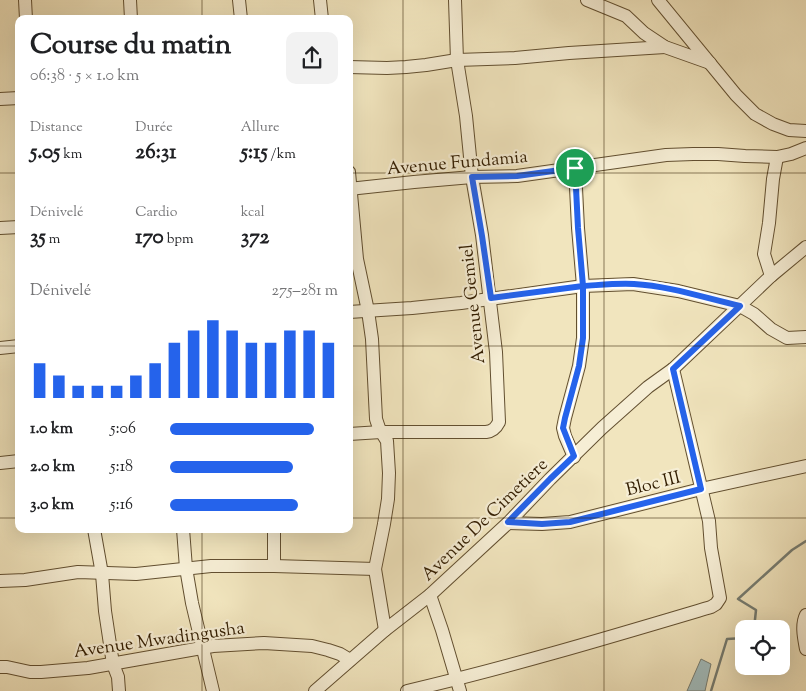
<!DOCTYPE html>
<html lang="fr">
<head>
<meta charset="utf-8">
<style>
  body { margin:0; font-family:"Sorts Mill Goudy",serif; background:#f2f2f2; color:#202124; height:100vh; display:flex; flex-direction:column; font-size:19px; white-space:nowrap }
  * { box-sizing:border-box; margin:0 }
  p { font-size:16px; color:#757577 }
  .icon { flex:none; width:28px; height:28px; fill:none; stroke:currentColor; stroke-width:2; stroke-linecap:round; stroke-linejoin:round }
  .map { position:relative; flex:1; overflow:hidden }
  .panel { position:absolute; left:15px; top:15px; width:338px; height:518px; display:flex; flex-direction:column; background:#fff; border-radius:10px; box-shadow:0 5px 20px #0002 }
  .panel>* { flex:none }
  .buttons { position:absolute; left:735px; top:620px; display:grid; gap:10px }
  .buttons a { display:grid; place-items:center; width:55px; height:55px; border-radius:10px; background:#fff; box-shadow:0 5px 20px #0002; font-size:25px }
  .pin { position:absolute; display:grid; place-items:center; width:42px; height:42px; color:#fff; margin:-21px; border:2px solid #fff; border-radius:50%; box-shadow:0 1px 5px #0007 }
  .round { display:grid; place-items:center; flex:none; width:52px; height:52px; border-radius:10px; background:#f2f2f2 }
  .summary { display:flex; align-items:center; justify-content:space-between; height:85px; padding:0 15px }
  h1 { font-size:28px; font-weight:700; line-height:38px }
  .stats { display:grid; grid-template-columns:repeat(3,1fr); gap:8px; height:85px; padding:5px 15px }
  .stats div { display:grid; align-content:center }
  .stats b { font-size:21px; font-weight:700 }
  .stats small { font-size:14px; font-weight:400 }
  .stats p { font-size:14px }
  .chart { height:140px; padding:10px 15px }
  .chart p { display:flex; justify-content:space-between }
  .chart svg { width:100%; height:90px; margin-top:5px; stroke:#2563eb; stroke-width:6 }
  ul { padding:0 15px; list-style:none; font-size:16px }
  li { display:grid; grid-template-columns:80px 60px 1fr; align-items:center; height:38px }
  li i { height:12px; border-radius:6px; background:#2563eb }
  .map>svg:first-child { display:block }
  .water { fill:#a1bcbd; stroke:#757c72 }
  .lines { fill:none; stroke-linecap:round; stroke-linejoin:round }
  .stream { stroke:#757c72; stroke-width:2.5 }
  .minor-casing { stroke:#624f30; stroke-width:14 }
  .minor { stroke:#f6eed5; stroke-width:12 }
  .route-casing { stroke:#fff; stroke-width:10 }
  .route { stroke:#2563eb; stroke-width:6 }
  .grid { fill:none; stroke:#321d01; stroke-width:1; stroke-opacity:0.55 }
  .labels { text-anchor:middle; stroke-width:4.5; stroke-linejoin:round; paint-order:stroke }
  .street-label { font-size:18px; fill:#321d01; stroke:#f6eed5 }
</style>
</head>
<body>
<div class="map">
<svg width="806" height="691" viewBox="0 0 806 691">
  <rect width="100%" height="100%" fill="#f1e5be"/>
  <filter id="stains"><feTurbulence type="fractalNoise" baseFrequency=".004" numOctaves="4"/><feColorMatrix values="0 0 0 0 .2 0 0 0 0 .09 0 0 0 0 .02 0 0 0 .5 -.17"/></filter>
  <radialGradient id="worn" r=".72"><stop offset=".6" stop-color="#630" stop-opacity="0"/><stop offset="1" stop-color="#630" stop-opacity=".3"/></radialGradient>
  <polygon class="water" points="701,659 711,664 705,691 687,691"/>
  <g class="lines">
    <g class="stream">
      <polyline points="754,629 756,610 738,599 792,550 806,541"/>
      <polyline points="711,691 727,639 744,638"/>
    </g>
    <defs>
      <g id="minor">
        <polyline points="25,0 26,19"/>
        <polyline points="130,0 131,19"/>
        <polyline points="239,0 241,19"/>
        <polyline points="320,0 322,19"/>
        <polyline points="587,0 626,16 644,33 665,47 710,63"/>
        <polyline points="658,0 736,95 755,114 773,124 789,130 806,131"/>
        <polyline points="349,67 387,68 406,67 426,65 457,60 515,58 569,53 665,47"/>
        <polyline points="0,99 19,98"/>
        <polyline points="349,172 357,259 368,311 372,339 376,419 379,428 387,441 389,473 388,499 384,524 375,569 385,630"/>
        <polyline points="349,189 414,182 472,177 517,176 666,155 693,154 718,154 745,156 777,157 791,154 806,148"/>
        <polyline points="0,228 19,227"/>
        <polyline points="771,276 764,254 769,223 773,179 777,157"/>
        <polyline points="349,312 412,308 461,303 583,286 633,284 678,291 740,306 754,314 771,329 787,338 806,337"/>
        <polyline points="0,348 19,346"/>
        <path d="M349,434L381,432H486C493,431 496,428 499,422L496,352L482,235L472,177L466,116L457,60L455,0"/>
        <polyline points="574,457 565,436 563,428 565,418 579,366 583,338 583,286 578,228 575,168"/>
        <polyline points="0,463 19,461"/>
        <polyline points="508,523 542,524 570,522 701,489 806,466"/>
        <polyline points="94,529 102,574 105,611 113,664 118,677 119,691"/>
        <polyline points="183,529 186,568 192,603 213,691"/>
        <polyline points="274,529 274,566"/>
        <polyline points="0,581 25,580 78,572 136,574 211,566 274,566 375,569"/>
        <polyline points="430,595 442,630 460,691"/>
        <path d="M806,615C801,625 804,638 806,649"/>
        <polyline points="0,667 7,667 30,672 41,672 88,668 213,646 264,643 312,646 328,650 340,654 350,660"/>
        <polyline points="315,691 385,630 430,595 508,523 550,479 602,428 648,387 673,369 771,276 806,247"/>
        <path d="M407,691C510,667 610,637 711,607L716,604L720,598L711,548L709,521L673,369"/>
      </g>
    </defs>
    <use href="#minor" class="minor-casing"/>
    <use href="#minor" class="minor"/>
  </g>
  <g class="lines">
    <defs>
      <path id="route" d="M575,168L517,176L472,177L482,236L491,298L583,286V338L579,366L565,418L563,428L574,456L550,479L508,522L542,524L570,522L701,489L673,369L740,306C705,298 669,286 634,284C617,283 600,285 583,286L578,228L575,168"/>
    </defs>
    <use href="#route" class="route-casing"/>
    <use href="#route" class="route"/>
  </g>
  <path class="grid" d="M202,0V19M403,0V691M604,0V691M0,173H19M349,173H806M0,346H19M349,346H806M0,518H19M349,518H806M202,529V691"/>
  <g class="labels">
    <g class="street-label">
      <text transform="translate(457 162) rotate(-5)" y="6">Avenue Fundamia</text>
      <text transform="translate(472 304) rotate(-96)" y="6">Avenue Gemiel</text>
      <text transform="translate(653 483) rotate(-14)" y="6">Bloc III</text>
      <text transform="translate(484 519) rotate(-44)" y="6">Avenue De Cimetiere</text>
      <text transform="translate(159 639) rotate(-8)" y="6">Avenue Mwadingusha</text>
    </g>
  </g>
  <rect width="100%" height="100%" filter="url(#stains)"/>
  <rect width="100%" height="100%" fill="url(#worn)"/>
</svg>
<div class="buttons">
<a><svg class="icon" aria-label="locate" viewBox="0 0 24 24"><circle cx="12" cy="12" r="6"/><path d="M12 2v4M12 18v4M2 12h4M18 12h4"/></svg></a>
</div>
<div class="pin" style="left:575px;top:168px;background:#1e9e55"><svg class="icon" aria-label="arrive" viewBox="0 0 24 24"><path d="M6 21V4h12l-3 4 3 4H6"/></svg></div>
<section class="panel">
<div class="summary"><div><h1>Course du matin</h1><p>06:38 · 5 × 1.0 km</p></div><a class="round"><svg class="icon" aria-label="share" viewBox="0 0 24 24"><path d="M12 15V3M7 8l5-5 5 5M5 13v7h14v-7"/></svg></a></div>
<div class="stats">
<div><p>Distance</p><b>5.05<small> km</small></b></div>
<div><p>Durée</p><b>26:31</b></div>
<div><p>Allure</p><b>5:15<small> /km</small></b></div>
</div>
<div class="stats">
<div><p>Dénivelé</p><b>35<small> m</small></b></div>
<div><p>Cardio</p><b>170<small> bpm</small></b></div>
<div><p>kcal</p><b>372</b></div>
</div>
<div class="chart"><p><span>Dénivelé</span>275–281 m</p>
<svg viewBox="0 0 160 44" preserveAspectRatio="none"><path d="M5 44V27M15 44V33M25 44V38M35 44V38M45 44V38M55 44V33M65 44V27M75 44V17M85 44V11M95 44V6M105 44V11M115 44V17M125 44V17M135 44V11M145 44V11M155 44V17"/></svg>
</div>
<ul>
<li><b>1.0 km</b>5:06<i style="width:86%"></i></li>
<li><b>2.0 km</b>5:18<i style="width:73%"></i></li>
<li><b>3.0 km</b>5:16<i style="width:76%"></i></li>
</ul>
</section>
</div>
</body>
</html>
